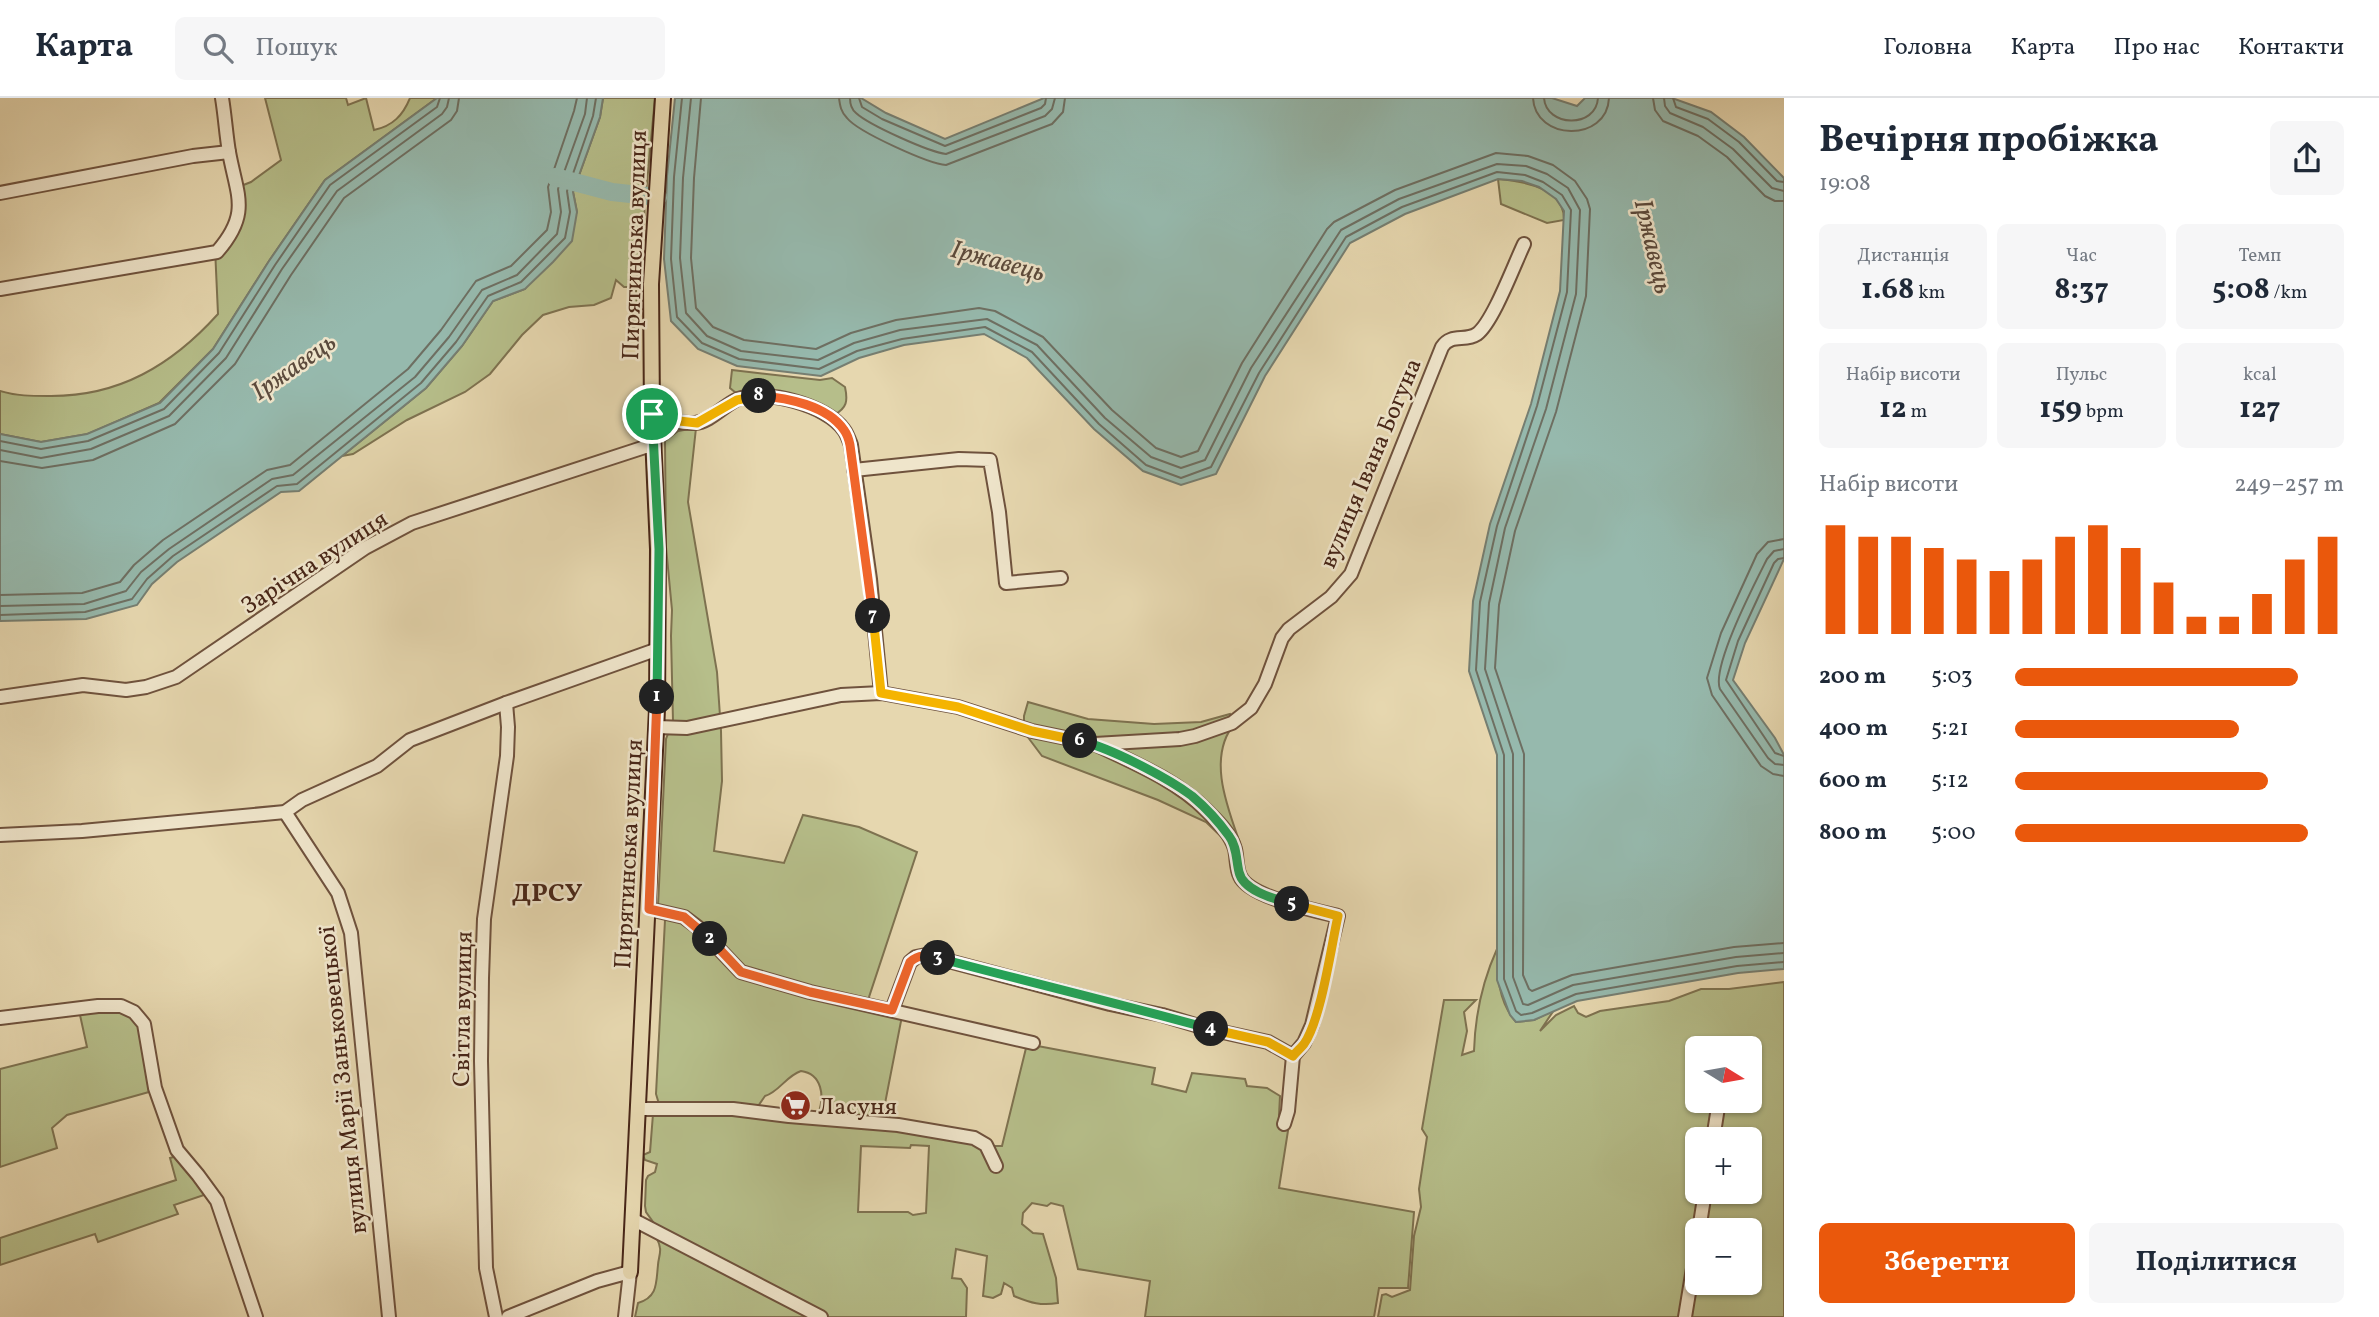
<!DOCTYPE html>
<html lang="uk">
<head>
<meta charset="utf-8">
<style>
  body { margin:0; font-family:Vollkorn,serif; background:#f6f6f7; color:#1f2937; height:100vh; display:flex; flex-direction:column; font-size:26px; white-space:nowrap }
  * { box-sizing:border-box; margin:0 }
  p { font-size:23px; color:#747a83 }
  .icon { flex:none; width:38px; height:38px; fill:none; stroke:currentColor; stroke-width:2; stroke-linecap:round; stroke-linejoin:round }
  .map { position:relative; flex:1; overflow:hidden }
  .details { display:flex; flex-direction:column; background:#fff; width:595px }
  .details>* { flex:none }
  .needle { width:46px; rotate:101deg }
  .fabs { position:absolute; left:1685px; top:938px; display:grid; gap:14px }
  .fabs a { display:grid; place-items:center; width:77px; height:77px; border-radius:10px; background:#fff; box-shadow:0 2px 5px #0004; font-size:35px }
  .pin { position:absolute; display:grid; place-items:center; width:60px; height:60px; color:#fff; margin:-30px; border:4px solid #fff; border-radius:50%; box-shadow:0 2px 7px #0007 }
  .km { position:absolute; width:35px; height:35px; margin:-18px; border-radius:50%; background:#222; color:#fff; font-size:19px; line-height:35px; text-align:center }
  .round { display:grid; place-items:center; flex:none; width:74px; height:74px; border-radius:10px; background:#f6f6f7 }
  .overview { display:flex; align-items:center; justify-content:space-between; height:119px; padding:0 35px }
  h1 { font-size:38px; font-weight:700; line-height:52px }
  .figures { display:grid; grid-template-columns:repeat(3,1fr); gap:10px; height:119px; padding:7px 35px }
  .figures div { display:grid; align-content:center; border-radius:10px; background:#f6f6f7; text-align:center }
  .figures b { font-size:30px; font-weight:700 }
  .figures small { font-size:19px; font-weight:400 }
  .figures p { font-size:19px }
  .chart { height:196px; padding:14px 35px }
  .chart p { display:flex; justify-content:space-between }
  .chart svg { width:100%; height:126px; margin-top:7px; stroke:#ea580c; stroke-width:6 }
  .action { display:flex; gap:14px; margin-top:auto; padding:14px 35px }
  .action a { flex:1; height:80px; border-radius:10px; background:#ea580c; color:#fff; font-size:28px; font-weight:700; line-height:80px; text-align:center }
  .action a+a { background:#f6f6f7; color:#1f2937 }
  ul { padding:0 35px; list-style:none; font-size:23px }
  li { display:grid; grid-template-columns:112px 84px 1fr; align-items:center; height:52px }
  li i { height:18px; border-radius:9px; background:#ea580c }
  header { display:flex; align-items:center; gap:42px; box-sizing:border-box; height:98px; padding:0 35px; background:#fff; border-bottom:2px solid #e0e1e3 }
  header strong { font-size:33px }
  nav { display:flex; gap:38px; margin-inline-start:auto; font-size:24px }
  .search { width:490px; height:63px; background:#f6f6f7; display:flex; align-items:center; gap:18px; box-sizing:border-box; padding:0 24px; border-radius:10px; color:#747a83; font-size:26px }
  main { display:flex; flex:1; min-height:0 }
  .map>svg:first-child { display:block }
  .green { fill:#b6be8a; stroke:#7e7250; stroke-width:2; fill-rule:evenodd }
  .water { fill:#96b9ad; stroke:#767e71; stroke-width:2 }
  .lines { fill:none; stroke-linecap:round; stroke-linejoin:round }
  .shore { stroke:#6e6f62; stroke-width:2 }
  .river { stroke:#96b9ad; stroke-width:18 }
  .minor-casing { stroke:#6f523d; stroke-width:16 }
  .major-casing { stroke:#472517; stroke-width:18 }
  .minor { stroke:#efe5cb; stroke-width:12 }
  .major { stroke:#e6d7af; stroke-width:14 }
  .split-1-casing { stroke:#fff; stroke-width:14 }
  .split-2-casing { stroke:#fff; stroke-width:14 }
  .split-3-casing { stroke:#fff; stroke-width:14 }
  .split-4-casing { stroke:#fff; stroke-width:14 }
  .split-5-casing { stroke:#fff; stroke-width:14 }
  .split-6-casing { stroke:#fff; stroke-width:14 }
  .split-7-casing { stroke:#fff; stroke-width:14 }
  .split-8-casing { stroke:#fff; stroke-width:14 }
  .split-9-casing { stroke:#fff; stroke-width:14 }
  .split-1 { stroke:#22a559; stroke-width:9 }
  .split-2 { stroke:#f0652b; stroke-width:9 }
  .split-3 { stroke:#f0652b; stroke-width:9 }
  .split-4 { stroke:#22a559; stroke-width:9 }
  .split-5 { stroke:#f5b400; stroke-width:9 }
  .split-6 { stroke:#22a559; stroke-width:9 }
  .split-7 { stroke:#f5b400; stroke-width:9 }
  .split-8 { stroke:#f0652b; stroke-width:9 }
  .split-9 { stroke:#f5b400; stroke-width:9 }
  .labels { text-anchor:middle; stroke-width:5; stroke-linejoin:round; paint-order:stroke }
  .street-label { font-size:24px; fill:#472517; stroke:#efe5cb }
  .poi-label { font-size:24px; fill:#472517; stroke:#efe5cb; text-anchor:start }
  .water-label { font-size:26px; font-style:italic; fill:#5b4a3c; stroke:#efe5cb }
  .neighbourhood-label { font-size:26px; font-weight:bold; fill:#472517; stroke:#efe5cb }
</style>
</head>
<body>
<header>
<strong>Карта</strong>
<div class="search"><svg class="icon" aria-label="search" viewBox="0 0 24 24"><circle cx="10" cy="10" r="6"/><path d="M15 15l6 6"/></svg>Пошук</div>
<nav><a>Головна</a><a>Карта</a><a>Про нас</a><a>Контакти</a></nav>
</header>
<main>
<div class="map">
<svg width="1784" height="1219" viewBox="0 0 1784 1219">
  <rect width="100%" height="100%" fill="#e6d7af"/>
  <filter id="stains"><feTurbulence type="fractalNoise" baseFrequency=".00286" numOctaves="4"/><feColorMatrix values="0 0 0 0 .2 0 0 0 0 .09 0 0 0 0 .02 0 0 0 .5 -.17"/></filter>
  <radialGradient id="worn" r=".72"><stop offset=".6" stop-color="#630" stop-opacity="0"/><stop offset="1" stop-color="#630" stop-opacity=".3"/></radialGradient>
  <g class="green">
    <path d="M265,0H346L348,7L366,0L374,32C393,28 403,17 410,0H437L325,82L269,163L213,251L159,305L88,336L41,344L0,336V293C16,298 32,298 48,298C119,299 172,267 218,216L215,150L236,118L233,91L251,84L281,62Z"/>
    <path d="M603,0H655L646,95L623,92L619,97L644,102C647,132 637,162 636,192C636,204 641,221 633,231L630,189H624L616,182L611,200L594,207L569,209L543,217L522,237L490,276L465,294L407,322L353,356L342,358L426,290L462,248L493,203L525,191L577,114L573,94L600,19Z"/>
    <path d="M1498,81C1522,83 1565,90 1564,122L1547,125L1501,106Z"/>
    <path d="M732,272L820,282L832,280L845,289C848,303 847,310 834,317L768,294L736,295L730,290Z"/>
    <polygon points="696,330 688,404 717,574 721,633 722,683 714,753 784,765 803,717 859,729 917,754 868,902 748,873 704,829 658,808 666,641 673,623 671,538 672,512 666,449 665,343 678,333"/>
    <path d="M1028,604L1088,621L1154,626L1201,624L1230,616L1235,625C1206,659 1228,711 1241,748L1232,749L1206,724L1158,702L1042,658L1024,634V618Z"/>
    <path d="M665,822H675L685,827L736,876L902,918L882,1021L818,1016C825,998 822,976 801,973C786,978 779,994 765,998L756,1011L659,1006L656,996Z"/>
    <path d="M1497,851C1497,876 1498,904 1516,924L1534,922L1554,912L1540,933L1556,917L1574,908L1578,915L1586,919L1600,913L1669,903L1701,891H1729L1784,884V1219H1378L1382,1197L1386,1196L1392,1199L1410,1192L1414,1138L1421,1109L1419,1091L1427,1039L1422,1031L1444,902H1476L1464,914L1467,933L1462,957L1474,953C1475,919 1483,882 1497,851ZM1698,950H1750V1003H1698ZM1698,1041H1750V1094H1698ZM1698,1132H1750V1185H1698Z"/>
    <polygon points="122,912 133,918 140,928 149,994 67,1017 52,1030 57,1050 0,1069 0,971 87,949 80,917 76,916"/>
    <path d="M1027,946L1155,970L1152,986L1186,994L1192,975L1245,981L1247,988L1267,990L1280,998L1279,1017L1290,1020L1279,1090L1414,1114L1408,1190H1379L1374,1219H1145L1150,1183L1078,1171L1063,1108L1051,1105L1047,1108L1032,1105L1023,1115L1022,1126L1033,1135L1043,1136L1056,1180L1058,1205C1041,1208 1031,1205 1014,1198L1012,1190L1004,1185L1001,1196L993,1200L983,1198L987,1158L956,1151L952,1180L961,1181L967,1190L966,1219H635L638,1205C658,1199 656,1185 658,1167C658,1162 661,1155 660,1150C658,1138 654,1143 656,1128L646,1114L645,1108L646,1082L648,1078L655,1074L657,1066L645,1062L643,1057L650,1054L653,1016L671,1013L898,1028L985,1048H1002ZM911,1047L929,1048L926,1115L913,1117L908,1114H858L861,1048L910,1050Z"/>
    <polygon points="177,1058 207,1096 174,1107 178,1116 98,1144 95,1136 0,1167 0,1140 176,1082 170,1060"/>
  </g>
  <g class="water">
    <polygon points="437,0 603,0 600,19 573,94 577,114 572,143 553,164 525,191 493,203 462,248 426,290 299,393 281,394 177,464 152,486 137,507 86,521 0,523 0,336 41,344 87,336 160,305 213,251 269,163 325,82"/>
    <polygon points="675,0 861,0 886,15 945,41 1044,0 1552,0 1577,8 1585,0 1672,0 1711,14 1744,39 1784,80 1784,461 1745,545 1733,582 1775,640 1784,657 1784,871 1738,875 1577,903 1534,922 1516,924 1510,917 1497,882 1497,657 1469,573 1473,503 1490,426 1531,306 1560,193 1564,113 1556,101 1539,89 1522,83 1498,81 1405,116 1350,145 1265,278 1216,376 1181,387 1143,373 1094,331 1027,260 984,236 904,247 859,260 821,278 737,268 698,251 671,223 664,161 667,78"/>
  </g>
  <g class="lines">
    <g class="shore">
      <polyline points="682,0 674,79 671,161 677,219 702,245 739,261 819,271 857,253 902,241 985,229 1032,254 1099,326 1146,367 1181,380 1211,369 1259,275 1346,139 1402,109 1497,74 1525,77 1543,84 1562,97 1571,112 1567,194 1537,308 1497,428 1480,504 1476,572 1504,657 1504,881 1516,913 1521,917 1532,915 1576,896 1737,868 1784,864"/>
      <polyline points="691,0 683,80 680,160 686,215 707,238 741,253 818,262 854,245 900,232 987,221 1037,247 1105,320 1151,359 1181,370 1205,362 1251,270 1341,132 1399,101 1497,66 1526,68 1547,76 1568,90 1580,112 1576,196 1546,311 1505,430 1489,505 1485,571 1513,656 1513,879 1523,906 1528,907 1573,887 1736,859 1784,855"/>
      <polyline points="701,0 694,80 691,160 696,210 713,229 744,242 816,251 851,235 896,222 979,210 995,213 1043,239 1112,312 1156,350 1181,359 1198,353 1242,265 1327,131 1334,124 1395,92 1496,55 1528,58 1553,67 1575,83 1587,101 1590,111 1586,198 1556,314 1515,433 1499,507 1495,570 1524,656 1523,877 1529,891 1532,893 1572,877 1734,849 1784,845"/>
      <path d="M839,0C840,8 841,14 847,20C858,34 929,66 946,67L1052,26L1063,14L1065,0"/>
      <path d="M850,0C850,6 851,11 856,15C869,27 929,54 946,56L1045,18L1052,11L1055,0"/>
      <polyline points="859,0 862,9 882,21 945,48 1041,10 1045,6 1046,0"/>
      <path d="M1533,0C1535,43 1607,45 1609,0"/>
      <path d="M1544,0C1546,29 1596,31 1598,0"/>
      <polyline points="1653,0 1655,12 1663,23 1698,38 1727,59 1765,98 1775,103 1784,103"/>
      <polyline points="1664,0 1665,8 1670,15 1703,29 1733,51 1772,90 1784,93"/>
      <polyline points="1673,0 1676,9 1708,21 1739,44 1777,83 1784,84"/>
      <polyline points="0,343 41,351 88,343 164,311 219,255 275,167 330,87 437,9 440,0"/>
      <polyline points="0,352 41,360 91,351 169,318 226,260 282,171 337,93 442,16 447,9 449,0"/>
      <polyline points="0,363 42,370 93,362 175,326 235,266 291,177 344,100 451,22 457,13 459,0"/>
      <polyline points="1784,441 1768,444 1757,456 1721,535 1707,580 1712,597 1761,668 1773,676 1784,678"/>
      <path d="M1784,451L1774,453L1767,461C1755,485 1711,569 1720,591L1768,660L1775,666L1784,667"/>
      <polyline points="1784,460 1778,461 1774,465 1738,543 1726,582 1775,655 1784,658"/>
      <polyline points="0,497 82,495 120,484 134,467 163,442 267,372 290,367 408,271 441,232 476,183 511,168 547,132 551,114 548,89 574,13 577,0"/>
      <polyline points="0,508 84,506 126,493 141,474 169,451 272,381 293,377 415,279 449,239 482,192 517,177 557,136 561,114 558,91 585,16 587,0"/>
      <polyline points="0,517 85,514 132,501 147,481 173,458 277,388 297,386 421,285 456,244 488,198 521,184 565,140 570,114 567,93 593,18 596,0"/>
    </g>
    <polyline class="river" points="555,79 612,94 658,99"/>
    <defs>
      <g id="minor">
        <polyline points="0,95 193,58 229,54"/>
        <path d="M0,191L217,154C251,115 237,98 229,54C226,36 225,18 222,0"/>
        <path d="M652,316C665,321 681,326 695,325C710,324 724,307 738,301C766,291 827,307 844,332C847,336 849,342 851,347L870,481L881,595"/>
        <polyline points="854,372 959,361 990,362 999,414 1006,485 1061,480"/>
        <polyline points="0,599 83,587 126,592 146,589 176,579 365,450 412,425 645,349 654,349"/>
        <path d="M656,629L687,630L841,597L881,595L958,609L1032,633L1095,646L1180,641L1195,638L1232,625L1251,610L1265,586L1282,540L1289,531L1331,499L1351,476L1442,249C1451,235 1465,244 1477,236C1493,224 1514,167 1524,146"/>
        <path d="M1095,646C1134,665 1176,682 1206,712C1217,723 1231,736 1235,751C1237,759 1236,770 1240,778C1249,799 1316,813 1338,818L1312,927L1304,945L1293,958L1288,1013L1284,1026"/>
        <polyline points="285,714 338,795 351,835 389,1219"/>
        <polyline points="0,737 82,733 285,714 302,702 377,668 410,642 506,605 658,551"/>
        <polyline points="649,811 684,819 700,831 741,874 810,894 1033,945"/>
        <polyline points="892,912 910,864 916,859 926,857 1110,906 1162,917 1209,931 1268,944 1293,958"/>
        <polyline points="0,920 98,908 121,908 134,914 144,926 155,990 177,1052 198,1077 217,1103 256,1219"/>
        <polyline points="1727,950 1728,947"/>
        <polyline points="639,1011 733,1011 789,1018 898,1027 974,1040 986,1047 996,1068"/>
        <polyline points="1713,1041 1719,1003"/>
        <polyline points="632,1121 821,1219"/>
        <polyline points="1699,1132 1705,1094"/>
        <polyline points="496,1219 486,1170 481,963 482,880 484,821 507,658 508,629 506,605"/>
        <polyline points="508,1219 597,1183 630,1174 625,1219"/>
        <polyline points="1685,1219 1698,1140"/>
      </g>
      <polyline id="major" points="630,1174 657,611 658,451 652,316 651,186 663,0"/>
    </defs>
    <use href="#minor" class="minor-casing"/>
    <use href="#major" class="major-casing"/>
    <use href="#minor" class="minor"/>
    <use href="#major" class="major"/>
  </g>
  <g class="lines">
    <defs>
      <polyline id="split-1" points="652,316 659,451 657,599"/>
      <polyline id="split-2" points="657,599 649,811 684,819 710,841"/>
      <path id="split-3" d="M710,841L741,874L810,894L892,912L910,864C919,856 926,857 938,860"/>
      <path id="split-4" d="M938,860C1029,884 1120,906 1211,931"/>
      <path id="split-5" d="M1211,931L1268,944L1293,958C1296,954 1301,950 1304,946C1321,922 1331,849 1338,818L1292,806"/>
      <path id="split-6" d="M1080,643C1109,649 1168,680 1192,698C1205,709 1219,724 1229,738C1237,748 1236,762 1239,774C1243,793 1275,801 1292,806"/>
      <polyline id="split-7" points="873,518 881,595 958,609 1032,633 1080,643"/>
      <path id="split-8" d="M759,298C786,299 828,308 844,332C847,336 849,342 850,347L873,518"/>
      <polyline id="split-9" points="652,316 670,322 697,325 737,302 759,298"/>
    </defs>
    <use href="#split-1" class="split-1-casing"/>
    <use href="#split-2" class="split-2-casing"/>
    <use href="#split-3" class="split-3-casing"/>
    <use href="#split-4" class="split-4-casing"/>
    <use href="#split-5" class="split-5-casing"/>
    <use href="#split-6" class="split-6-casing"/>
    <use href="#split-7" class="split-7-casing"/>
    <use href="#split-8" class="split-8-casing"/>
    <use href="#split-9" class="split-9-casing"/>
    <use href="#split-1" class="split-1"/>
    <use href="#split-2" class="split-2"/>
    <use href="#split-3" class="split-3"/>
    <use href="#split-4" class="split-4"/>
    <use href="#split-5" class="split-5"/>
    <use href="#split-6" class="split-6"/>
    <use href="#split-7" class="split-7"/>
    <use href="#split-8" class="split-8"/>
    <use href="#split-9" class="split-9"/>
  </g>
  <defs>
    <symbol id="supermarket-disc" viewBox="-11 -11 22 22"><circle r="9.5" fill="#8f2418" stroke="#efe5cb"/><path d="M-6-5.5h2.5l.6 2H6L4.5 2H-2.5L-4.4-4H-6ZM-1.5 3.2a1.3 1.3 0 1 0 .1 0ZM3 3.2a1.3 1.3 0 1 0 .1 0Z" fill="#fff"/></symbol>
  </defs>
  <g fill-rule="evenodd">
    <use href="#supermarket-disc" x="778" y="990" width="35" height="35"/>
  </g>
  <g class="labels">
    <g class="street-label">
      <text transform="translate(634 147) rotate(-88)" y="8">Пирятинська вулиця</text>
      <text transform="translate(1370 365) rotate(-67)" y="8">вулиця Івана Богуна</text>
      <text transform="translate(314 464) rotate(-33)" y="8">Зарічна вулиця</text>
      <text transform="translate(628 756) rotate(-87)" y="8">Пирятинська вулиця</text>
      <text transform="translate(462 911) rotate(-89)" y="8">Світла вулиця</text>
      <text transform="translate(342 982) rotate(-96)" y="8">вулиця Марії Заньковецької</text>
    </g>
    <g class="poi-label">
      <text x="818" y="1016">Ласуня</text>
    </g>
    <g class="water-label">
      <text transform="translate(1654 148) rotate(77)" y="9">Іржавець</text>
      <text transform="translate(998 162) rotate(15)" y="9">Іржавець</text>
      <text transform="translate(293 268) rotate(-35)" y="9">Іржавець</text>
    </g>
    <g class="neighbourhood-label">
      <text x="547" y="803">ДРСУ</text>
    </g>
  </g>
  <rect width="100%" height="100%" filter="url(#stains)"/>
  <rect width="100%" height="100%" fill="url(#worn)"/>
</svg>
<div class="fabs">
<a><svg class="needle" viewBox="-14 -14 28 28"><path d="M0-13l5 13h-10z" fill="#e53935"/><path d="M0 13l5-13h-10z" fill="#747a83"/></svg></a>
<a>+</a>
<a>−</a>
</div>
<div class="pin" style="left:652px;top:316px;background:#1e9e55"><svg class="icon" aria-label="arrive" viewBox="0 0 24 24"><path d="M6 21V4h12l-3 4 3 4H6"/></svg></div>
<b class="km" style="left:657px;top:599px">1</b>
<b class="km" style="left:710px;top:841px">2</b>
<b class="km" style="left:938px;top:860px">3</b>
<b class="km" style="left:1211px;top:931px">4</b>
<b class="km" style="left:1292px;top:806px">5</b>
<b class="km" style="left:1080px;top:643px">6</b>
<b class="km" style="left:873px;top:518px">7</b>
<b class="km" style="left:759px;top:298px">8</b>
</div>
<section class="details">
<div class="overview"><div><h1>Вечірня пробіжка</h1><p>19:08</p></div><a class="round"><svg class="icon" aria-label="share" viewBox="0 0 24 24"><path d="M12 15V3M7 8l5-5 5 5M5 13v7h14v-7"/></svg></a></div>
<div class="figures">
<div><p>Дистанція</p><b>1.68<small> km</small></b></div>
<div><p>Час</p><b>8:37</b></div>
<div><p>Темп</p><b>5:08<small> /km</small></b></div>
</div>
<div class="figures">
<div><p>Набір висоти</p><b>12<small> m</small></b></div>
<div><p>Пульс</p><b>159<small> bpm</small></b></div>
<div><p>kcal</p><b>127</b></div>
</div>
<div class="chart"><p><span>Набір висоти</span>249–257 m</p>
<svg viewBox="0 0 160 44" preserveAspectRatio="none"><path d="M5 44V6M15 44V10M25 44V10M35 44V14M45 44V18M55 44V22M65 44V18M75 44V10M85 44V6M95 44V14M105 44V26M115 44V38M125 44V38M135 44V30M145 44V18M155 44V10"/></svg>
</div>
<ul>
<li><b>200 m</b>5:03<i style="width:86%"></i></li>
<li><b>400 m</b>5:21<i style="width:68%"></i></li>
<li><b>600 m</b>5:12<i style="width:77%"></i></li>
<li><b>800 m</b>5:00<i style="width:89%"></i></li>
</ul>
<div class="action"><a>Зберегти</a><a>Поділитися</a></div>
</section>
</main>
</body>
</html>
